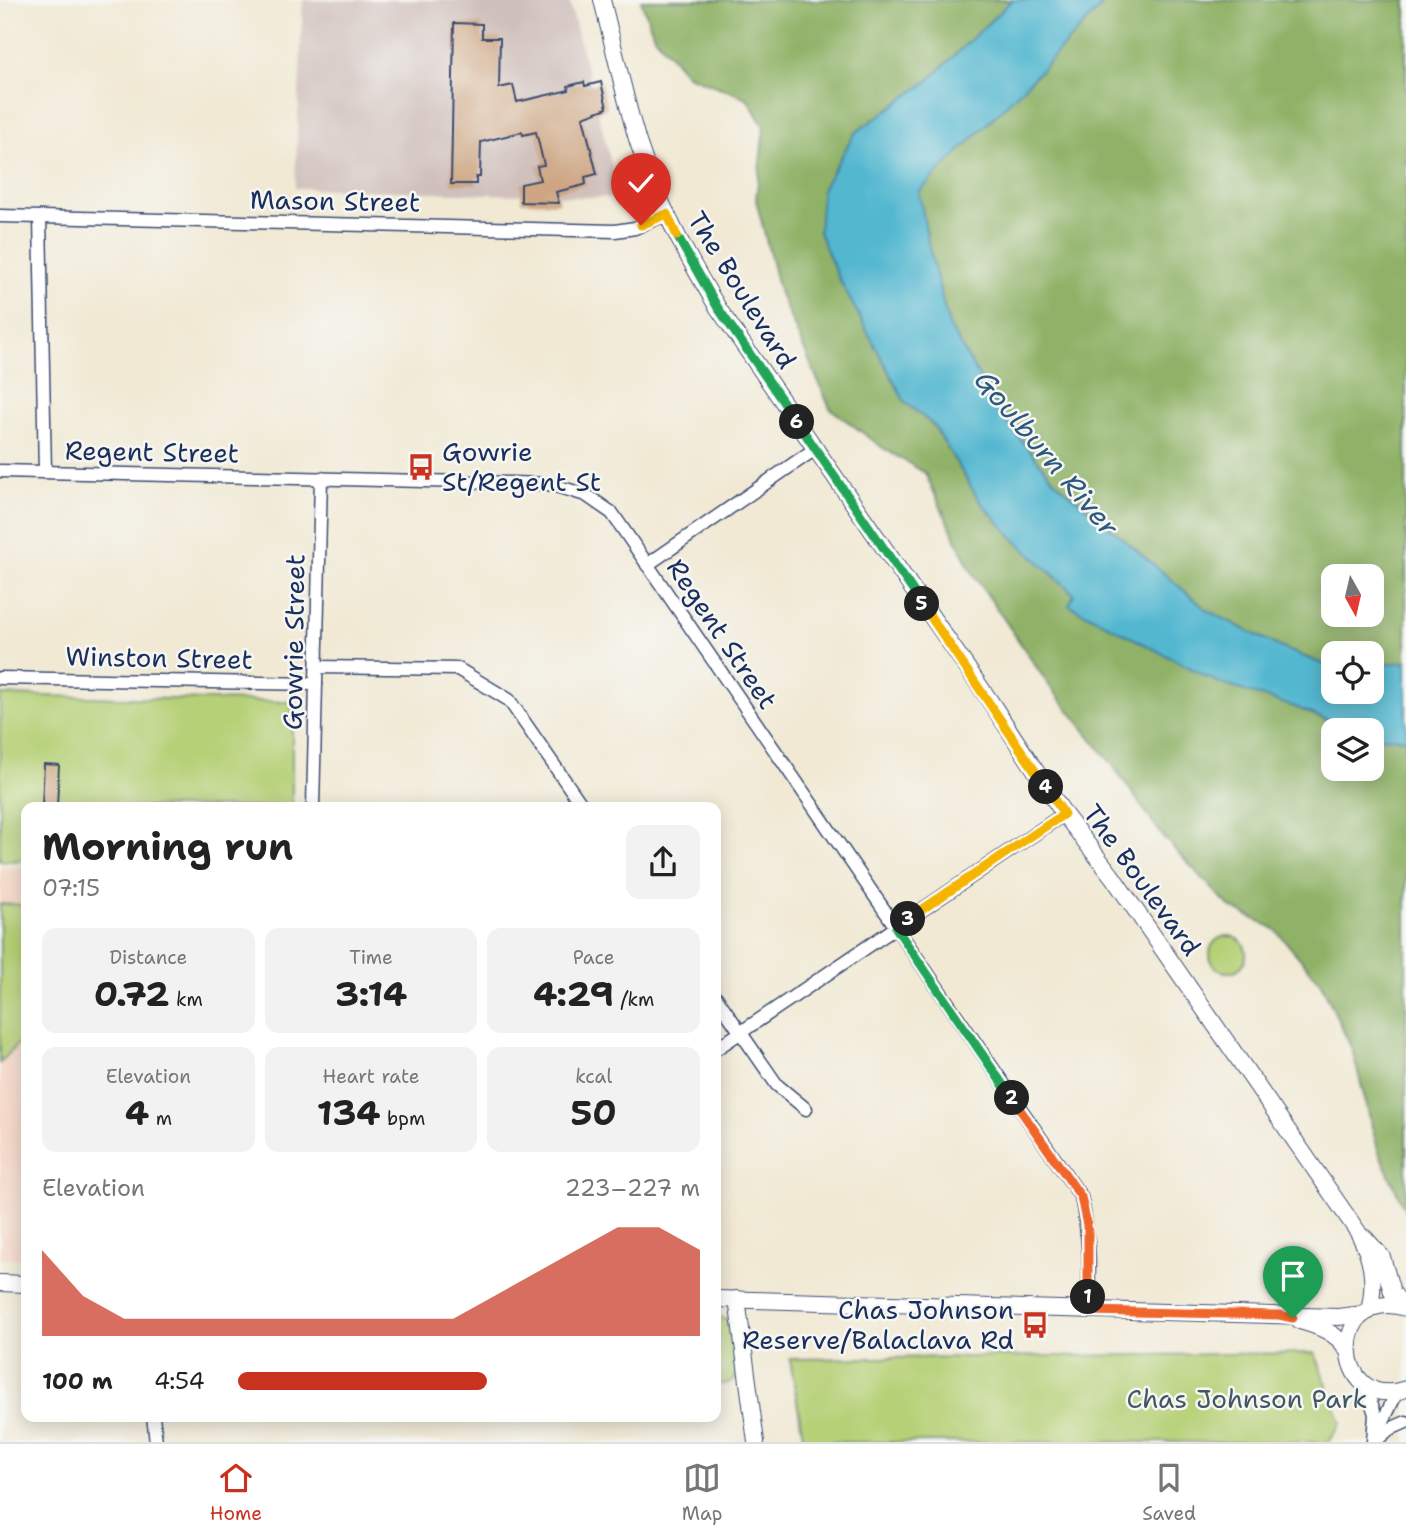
<!DOCTYPE html>
<html lang="en">
<head>
<meta charset="utf-8">
<style>
  body { margin:0; font-family:"Shantell Sans",sans-serif; background:#f2f2f2; color:#222; height:100vh; display:flex; flex-direction:column; font-size:26px; white-space:nowrap }
  * { box-sizing:border-box; margin:0 }
  p { font-size:23px; color:#767676 }
  .icon { flex:none; width:38px; height:38px; fill:none; stroke:currentColor; stroke-width:2; stroke-linecap:round; stroke-linejoin:round }
  .map { position:relative; flex:1; overflow:hidden }
  .panel { position:absolute; left:21px; top:802px; width:700px; height:620px; display:flex; flex-direction:column; background:#fff; border-radius:14px; box-shadow:0 4px 18px #0003 }
  .panel>* { flex:none }
  .needle { width:46px; rotate:172deg }
  .controls { position:absolute; left:1321px; top:564px; display:grid; gap:14px }
  .controls a { display:grid; place-items:center; width:63px; height:63px; border-radius:14px; background:#fff; box-shadow:0 4px 18px #0003; font-size:35px }
  .pin { position:absolute; display:grid; place-items:center; width:60px; height:60px; color:#fff; margin:-72px -30px; border-radius:50% 50% 50% 0; rotate:-45deg; box-shadow:0 0 7px #0007 }
  .pin .icon { rotate:45deg }
  .km { position:absolute; width:35px; height:35px; margin:-18px; border-radius:50%; background:#222; color:#fff; font-size:19px; line-height:35px; text-align:center }
  .round { display:grid; place-items:center; flex:none; width:74px; height:74px; border-radius:14px; background:#f2f2f2 }
  .head { display:flex; align-items:center; justify-content:space-between; height:119px; padding:0 21px }
  h1 { font-size:38px; font-weight:700; line-height:52px }
  .figures { display:grid; grid-template-columns:repeat(3,1fr); gap:10px; height:119px; padding:7px 21px }
  .figures div { display:grid; align-content:center; border-radius:14px; background:#f2f2f2; text-align:center }
  .figures b { font-size:35px; font-weight:700 }
  .figures small { font-size:19px; font-weight:400 }
  .figures p { font-size:19px }
  .chart { height:196px; padding:14px 21px }
  .chart p { display:flex; justify-content:space-between }
  .chart svg { width:100%; height:126px; margin-top:7px; fill:#c8321e; opacity:.7 }
  ul { padding:0 21px; list-style:none; font-size:23px }
  li { display:grid; grid-template-columns:112px 84px 1fr; align-items:center; height:52px }
  li i { height:18px; border-radius:9px; background:#c8321e }
  .menu { display:flex; justify-content:space-around; align-items:center; height:98px; border-top:2px solid #e0e0e0; background:#fff; font-size:19px; color:#767676 }
  .menu a { display:grid; justify-items:center; gap:4px }
  .menu .on { color:#c8321e }
  .map>svg:first-child { display:block }
  .built { fill:#f4d3c1 }
  .industrial { fill:#d0c0bc }
  .green { fill:#b5d076; stroke:#68806a; stroke-width:2 }
  .forest { fill:#90b267; stroke:#567062; stroke-width:2; fill-rule:evenodd }
  .water { fill:#52b7d0; stroke:#367397; stroke-width:2 }
  .building { fill:#cea683 }
  .lines { fill:none; stroke-linecap:round; stroke-linejoin:round }
  .minor-casing { stroke:#3b4b70; stroke-width:15 }
  .tertiary-casing { stroke:#3b4b70; stroke-width:18 }
  .minor { stroke:#fff; stroke-width:12 }
  .tertiary { stroke:#fff; stroke-width:16 }
  .split-1-casing { stroke:#fff; stroke-width:14 }
  .split-2-casing { stroke:#fff; stroke-width:14 }
  .split-3-casing { stroke:#fff; stroke-width:14 }
  .split-4-casing { stroke:#fff; stroke-width:14 }
  .split-5-casing { stroke:#fff; stroke-width:14 }
  .split-6-casing { stroke:#fff; stroke-width:14 }
  .split-7-casing { stroke:#fff; stroke-width:14 }
  .split-8-casing { stroke:#fff; stroke-width:14 }
  .split-1 { stroke:#f0652b; stroke-width:9 }
  .split-2 { stroke:#f0652b; stroke-width:9 }
  .split-3 { stroke:#22a559; stroke-width:9 }
  .split-4 { stroke:#f5b400; stroke-width:9 }
  .split-5 { stroke:#f5b400; stroke-width:9 }
  .split-6 { stroke:#22a559; stroke-width:9 }
  .split-7 { stroke:#22a559; stroke-width:9 }
  .split-8 { stroke:#f5b400; stroke-width:9 }
  .labels { text-anchor:middle; stroke-width:5; stroke-linejoin:round; paint-order:stroke }
  .street-label { font-size:26px; fill:#1b2f5e; stroke:#f6f6f2 }
  .poi-label { font-size:26px; fill:#1b2f5e; stroke:#f6f6f2; text-anchor:start }
  .park-label { font-size:26px; fill:#425764; stroke:#f6f6f2 }
  .water-label { font-size:28px; font-style:italic; fill:#2c5880; stroke:#f6f6f2 }
</style>
</head>
<body>
<div class="map">
<svg width="1406" height="1442" viewBox="0 0 1406 1442">
  <rect width="100%" height="100%" fill="#f6f6f2"/>
  <filter id="ink" filterUnits="userSpaceOnUse"><feTurbulence type="fractalNoise" baseFrequency=".0143" numOctaves="2"/><feDisplacementMap in="SourceGraphic" scale="14" xChannelSelector="R" yChannelSelector="G"/><feConvolveMatrix kernelMatrix="1 2 1 2 8 2 1 2 1" color-interpolation-filters="sRGB"/></filter>
  <filter id="wash" filterUnits="userSpaceOnUse"><feTurbulence type="fractalNoise" baseFrequency=".00686" numOctaves="4" result="noise"/><feDisplacementMap in="SourceGraphic" scale="28" xChannelSelector="R" yChannelSelector="G"/><feGaussianBlur stdDeviation="1.57" result="paint"/><feColorMatrix in="noise" values="0 0 0 0 0 0 0 0 0 0 0 0 0 0 0 0 0 1.4 0 .05"/><feComposite in="paint" operator="in"/></filter>
  <g filter="url(#wash)">
    <rect width="100%" height="100%" fill="#f1e9d4"/>
    <rect class="built" x="0" y="868" width="26" height="391"/>
    <polygon class="industrial" points="303,0 569,0 620,198 295,188"/>
    <g class="green">
      <polygon points="0,695 292,702 292,807 26,807 26,860 0,861"/>
      <polygon points="0,904 26,905 26,1035 0,1063"/>
      <circle cx="1228" cy="954" r="18"/>
      <polygon points="716,1316 734,1322 740,1375 726,1384 716,1384"/>
      <polygon points="1315,1353 1341,1423 1328,1442 804,1442 790,1359"/>
    </g>
    <g class="forest">
      <polygon points="641,0 1012,0 928,81 855,133 819,232 837,275 905,401 934,426 979,500 1016,541 1074,594 1070,605 1295,707 1352,730 1334,730 1334,768 1372,768 1372,736 1406,739 1406,1212 1378,1150 1352,1049 1321,983 1275,929 1230,907 1164,838 1112,764 1048,684 970,569 925,473 883,448 830,408 780,294 756,200 764,127 747,98 687,75 654,36"/>
      <path d="M1107,0H1406V662L1372,665V653H1334L1333,668L1282,648L1208,611L1054,480L1004,419L949,326L929,247L918,192L1045,66ZM1334,576H1372V614H1334Z"/>
    </g>
    <polygon class="water" points="1012,0 1107,0 1045,66 919,192 929,247 949,326 1004,419 1054,480 1208,611 1282,648 1333,668 1334,691 1372,691 1372,665 1406,662 1406,739 1372,736 1372,730 1352,730 1295,707 1219,683 1069,605 1074,594 1016,541 979,500 934,426 905,402 837,275 819,232 822,189 855,133 928,81"/>
    <g id="blocks">
      <g class="building">
        <polygon points="454,23 482,24 482,38 500,38 499,88 513,85 517,102 565,91 569,90 568,86 584,82 585,86 601,82 607,108 583,117 597,174 585,177 586,184 584,185 556,192 559,203 521,202 521,184 540,180 537,166 544,165 536,132 523,135 522,132 481,142 480,177 476,177 476,184 451,184"/>
        <polygon points="44,764 59,765 57,807 42,807"/>
      </g>
    </g>
  </g>
  <g filter="url(#ink)">
    <use href="#blocks" fill-opacity="0" stroke="#3b4b70" stroke-width="2"/>
    <g class="lines">
      <defs>
        <g id="minor">
          <polyline points="0,216 615,231 635,228 667,214"/>
          <polyline points="40,217 45,472"/>
          <path d="M0,471L549,484L586,495L612,513L1081,1197C1090,1237 1090,1270 1087,1311"/>
          <polyline points="647,565 815,449"/>
          <polyline points="317,667 458,669 509,700 583,807"/>
          <polyline points="0,678 316,684"/>
          <polyline points="313,807 321,478"/>
          <polyline points="716,997 777,1085 806,1109"/>
          <polyline points="716,1049 1064,814"/>
          <polyline points="1365,1384 1375,1414 1373,1442"/>
          <polyline points="153,1416 156,1442"/>
          <polyline points="1376,1436 1397,1392"/>
          <polyline points="1377,1440 1388,1430 1406,1422"/>
        </g>
        <g id="tertiary">
          <path d="M602,0C614,47 624,96 638,142C657,201 686,255 718,308L988,698L1064,814L1112,876L1358,1232C1372,1258 1376,1281 1369,1311"/>
          <polyline points="1365,1238 1382,1257 1392,1292 1404,1307"/>
          <polyline points="0,1283 26,1284"/>
          <polyline points="716,1299 1338,1317 1364,1314"/>
          <polyline points="737,1299 756,1442"/>
          <path d="M1406,1308C1328,1284 1331,1414 1406,1389"/>
          <path d="M1300,1321C1318,1326 1338,1333 1347,1350"/>
        </g>
      </defs>
      <use href="#minor" class="minor-casing"/>
      <use href="#tertiary" class="tertiary-casing"/>
      <use href="#minor" class="minor"/>
      <use href="#tertiary" class="tertiary"/>
    </g>
  </g>
  <g class="lines" filter="url(#ink)">
    <defs>
      <polyline id="split-1" points="1088,1297 1087,1311 1279,1315 1293,1318"/>
      <polyline id="split-2" points="1012,1098 1081,1197 1088,1230 1088,1297"/>
      <polyline id="split-3" points="908,919 896,928 1012,1098"/>
      <polyline id="split-4" points="908,919 1064,814 1046,787"/>
      <polyline id="split-5" points="922,604 1046,787"/>
      <polyline id="split-6" points="797,422 922,604"/>
      <polyline id="split-7" points="677,236 718,308 797,422"/>
      <polyline id="split-8" points="641,225 667,214 677,236"/>
    </defs>
    <use href="#split-1" class="split-1-casing"/>
    <use href="#split-2" class="split-2-casing"/>
    <use href="#split-3" class="split-3-casing"/>
    <use href="#split-4" class="split-4-casing"/>
    <use href="#split-5" class="split-5-casing"/>
    <use href="#split-6" class="split-6-casing"/>
    <use href="#split-7" class="split-7-casing"/>
    <use href="#split-8" class="split-8-casing"/>
    <use href="#split-1" class="split-1"/>
    <use href="#split-2" class="split-2"/>
    <use href="#split-3" class="split-3"/>
    <use href="#split-4" class="split-4"/>
    <use href="#split-5" class="split-5"/>
    <use href="#split-6" class="split-6"/>
    <use href="#split-7" class="split-7"/>
    <use href="#split-8" class="split-8"/>
  </g>
  <defs>
    <symbol id="bus-bare" viewBox="-9 -9 18 18"><path d="M-5-6H5V4H4V6H2V4H-2V6H-4V4H-5ZM-3.5-4V0h7V-4ZM-3.5 1.2v1.5H-2V1.2ZM2 1.2v1.5H3.5V1.2Z" fill="#c8321e" stroke="#f6f6f2" stroke-width="2.5" paint-order="stroke"/></symbol>
  </defs>
  <g fill-rule="evenodd">
    <use href="#bus-bare" x="402" y="448" width="38" height="38"/>
    <use href="#bus-bare" x="1016" y="1306" width="38" height="38"/>
  </g>
  <g class="labels">
    <g class="street-label">
      <text transform="translate(335 201) rotate(1)" y="9">Mason Street</text>
      <text transform="translate(742 290) rotate(58)" y="9">The Boulevard</text>
      <text transform="translate(152 452) rotate(1)" y="9">Regent Street</text>
      <text transform="translate(722 634) rotate(56)" y="9">Regent Street</text>
      <text transform="translate(294 642) rotate(-89)" y="9">Gowrie Street</text>
      <text transform="translate(159 658) rotate(1)" y="9">Winston Street</text>
      <text transform="translate(1142 880) rotate(54)" y="9">The Boulevard</text>
    </g>
    <g class="poi-label">
      <text x="442" y="461">Gowrie<tspan x="442" dy="30">St/Regent St</tspan></text>
      <text x="1014" y="1319" text-anchor="end">Chas Johnson<tspan x="1014" dy="30">Reserve/Balaclava Rd</tspan></text>
    </g>
    <g class="park-label">
      <text x="1247" y="1408">Chas Johnson Park</text>
    </g>
    <g class="water-label">
      <text transform="translate(1047 453) rotate(50)" y="10">Goulburn River</text>
    </g>
  </g>
</svg>
<div class="controls">
<a><svg class="needle" viewBox="-14 -14 28 28"><path d="M0-13l5 13h-10z" fill="#e53935"/><path d="M0 13l5-13h-10z" fill="#767676"/></svg></a>
<a><svg class="icon" aria-label="locate" viewBox="0 0 24 24"><circle cx="12" cy="12" r="6"/><path d="M12 2v4M12 18v4M2 12h4M18 12h4"/></svg></a>
<a><svg class="icon" aria-label="layers" viewBox="0 0 24 24"><path d="M12 4l9 5-9 5-9-5zM3 14l9 5 9-5"/></svg></a>
</div>
<div class="pin" style="left:1293px;top:1318px;background:#1e9e55"><svg class="icon" aria-label="arrive" viewBox="0 0 24 24"><path d="M6 21V4h12l-3 4 3 4H6"/></svg></div>
<div class="pin" style="left:641px;top:225px;background:#d93025"><svg class="icon" aria-label="check" viewBox="0 0 24 24"><path d="M5 12l5 5 9-10"/></svg></div>
<b class="km" style="left:1088px;top:1297px">1</b>
<b class="km" style="left:1012px;top:1098px">2</b>
<b class="km" style="left:908px;top:919px">3</b>
<b class="km" style="left:1046px;top:787px">4</b>
<b class="km" style="left:922px;top:604px">5</b>
<b class="km" style="left:797px;top:422px">6</b>
<section class="panel">
<div class="head"><div><h1>Morning run</h1><p>07:15</p></div><a class="round"><svg class="icon" aria-label="share" viewBox="0 0 24 24"><path d="M12 15V3M7 8l5-5 5 5M5 13v7h14v-7"/></svg></a></div>
<div class="figures">
<div><p>Distance</p><b>0.72<small> km</small></b></div>
<div><p>Time</p><b>3:14</b></div>
<div><p>Pace</p><b>4:29<small> /km</small></b></div>
</div>
<div class="figures">
<div><p>Elevation</p><b>4<small> m</small></b></div>
<div><p>Heart rate</p><b>134<small> bpm</small></b></div>
<div><p>kcal</p><b>50</b></div>
</div>
<div class="chart"><p><span>Elevation</span>223–227 m</p>
<svg viewBox="0 0 160 44" preserveAspectRatio="none"><path d="M0 44V14L10 30L20 38L30 38L40 38L50 38L60 38L70 38L80 38L90 38L100 38L110 30L120 22L130 14L140 6L150 6L160 14V44z"/></svg>
</div>
<ul>
<li><b>100 m</b>4:54<i style="width:54%"></i></li>
</ul>
</section>
</div>
<nav class="menu">
<a class="on"><svg class="icon" aria-label="home" viewBox="0 0 24 24"><path d="M3 11l9-7 9 7M6 9v11h12V9"/></svg>Home</a>
<a><svg class="icon" aria-label="map" viewBox="0 0 24 24"><path d="M3 6l6-2 6 2 6-2v14l-6 2-6-2-6 2zM9 4v14M15 6v14"/></svg>Map</a>
<a><svg class="icon" aria-label="saved" viewBox="0 0 24 24"><path d="M7 4h10v16l-5-4-5 4z"/></svg>Saved</a>
</nav>
</body>
</html>
